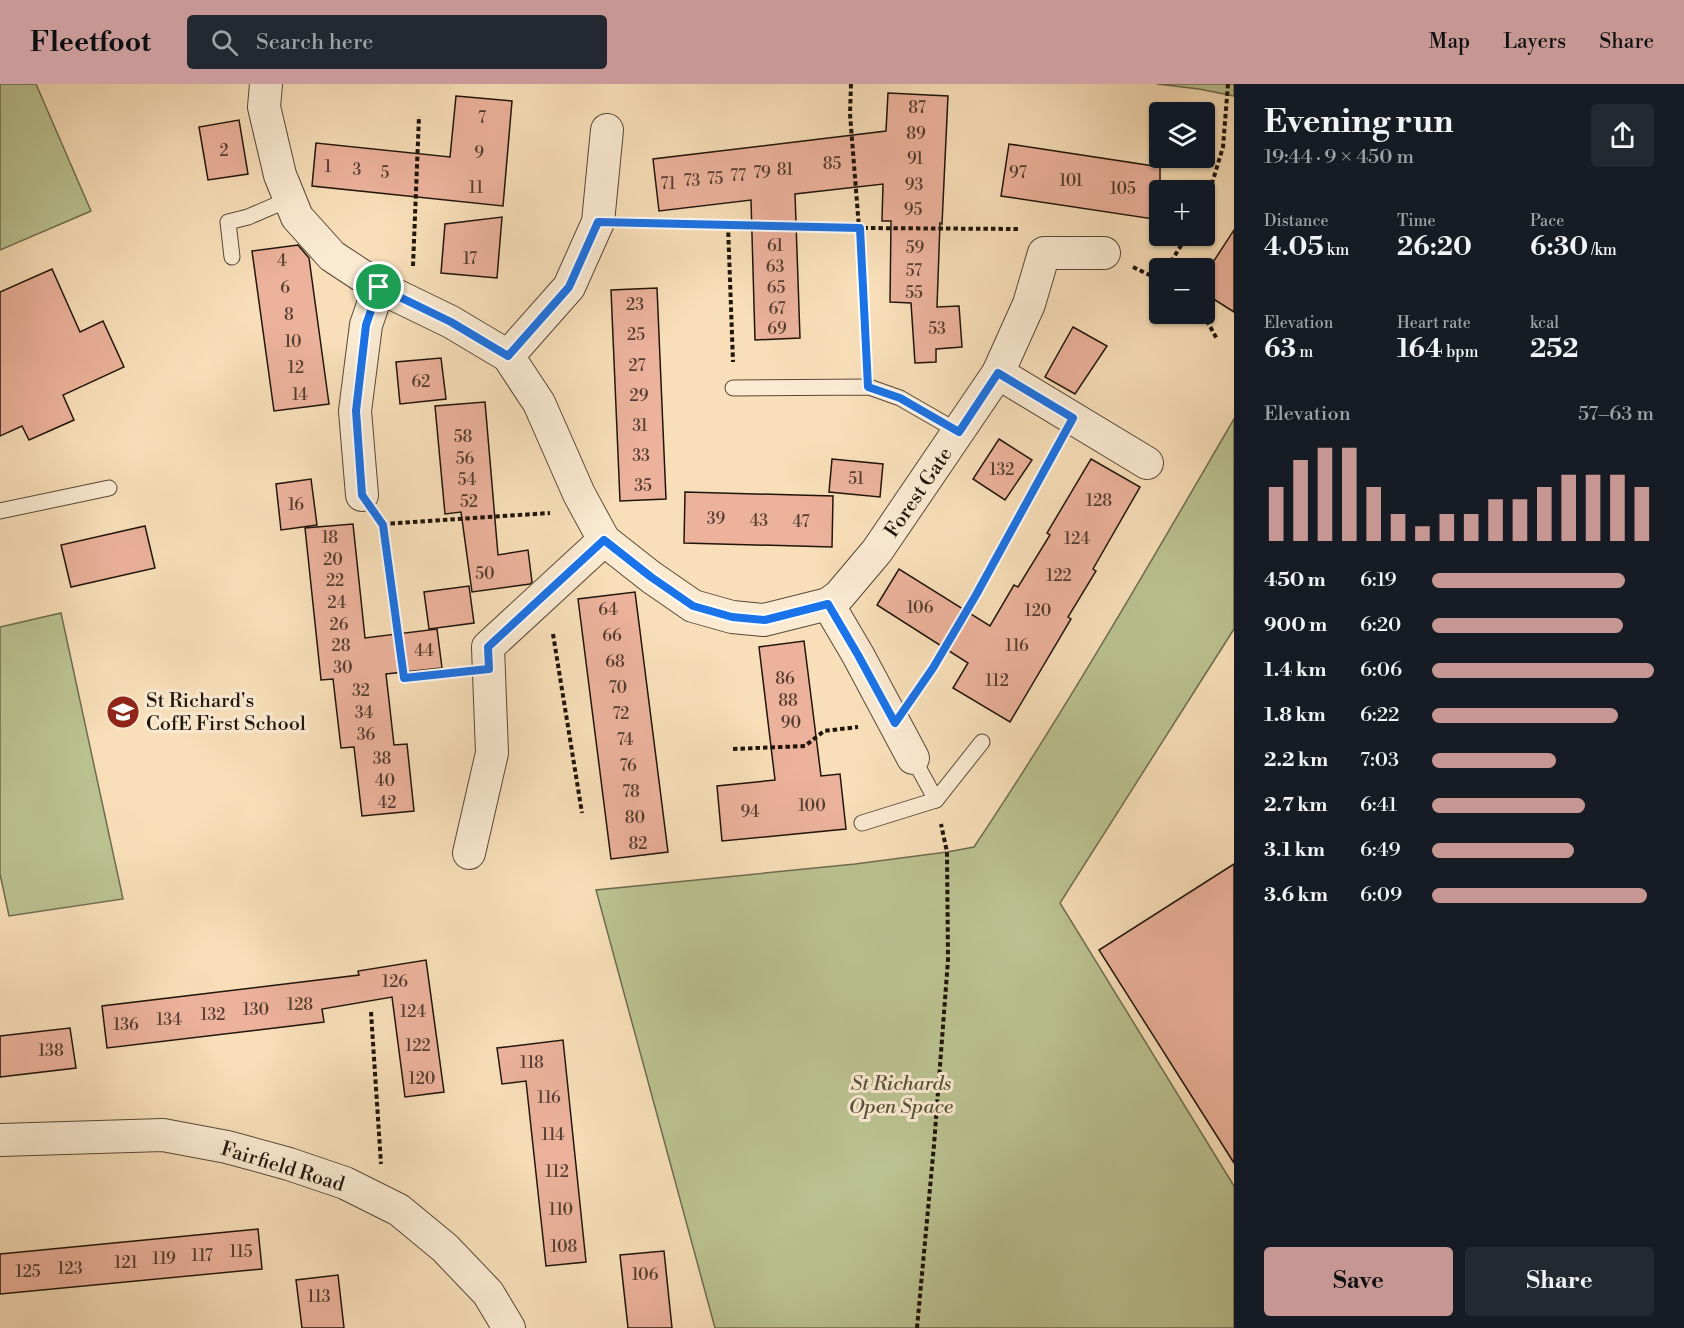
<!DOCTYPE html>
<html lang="en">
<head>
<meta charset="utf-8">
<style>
  body { margin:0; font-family:"Libre Bodoni",serif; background:#242831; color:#f1f3f6; height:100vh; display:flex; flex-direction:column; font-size:22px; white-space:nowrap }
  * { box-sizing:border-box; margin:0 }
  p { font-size:20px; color:#9ea1a6 }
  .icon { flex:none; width:33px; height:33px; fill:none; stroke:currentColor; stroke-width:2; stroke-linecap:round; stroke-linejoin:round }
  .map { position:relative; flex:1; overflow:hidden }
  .side { display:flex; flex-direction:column; background:#171b24; width:450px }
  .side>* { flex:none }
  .tools { position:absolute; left:1149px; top:18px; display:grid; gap:12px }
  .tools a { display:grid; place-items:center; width:66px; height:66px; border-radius:6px; background:#171b24; box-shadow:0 2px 4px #0004; font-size:30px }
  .pin { position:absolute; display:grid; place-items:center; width:51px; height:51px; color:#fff; margin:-26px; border:3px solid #fff; border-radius:50%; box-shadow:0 2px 6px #0007 }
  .round { display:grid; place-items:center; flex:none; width:63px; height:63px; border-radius:6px; background:#242831 }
  .headline { display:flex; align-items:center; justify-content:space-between; height:102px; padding:0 30px }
  h1 { font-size:33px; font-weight:800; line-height:45px }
  .metrics { display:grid; grid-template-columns:repeat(3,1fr); gap:9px; height:102px; padding:6px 30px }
  .metrics div { display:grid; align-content:center }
  .metrics b { font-size:26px; font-weight:800 }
  .metrics small { font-size:16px; font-weight:400 }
  .metrics p { font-size:16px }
  .chart { height:168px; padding:12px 30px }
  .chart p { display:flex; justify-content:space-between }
  .chart svg { width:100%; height:108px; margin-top:6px; stroke:#c59692; stroke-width:6 }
  .action { display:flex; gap:12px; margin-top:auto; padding:12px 30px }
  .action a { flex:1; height:69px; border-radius:6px; background:#c59692; color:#111; font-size:24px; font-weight:800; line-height:69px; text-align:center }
  .action a+a { background:#242831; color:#f1f3f6 }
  ul { padding:0 30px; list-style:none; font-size:20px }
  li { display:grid; grid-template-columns:96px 72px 1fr; align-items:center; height:45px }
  li i { height:15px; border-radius:8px; background:#c59692 }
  header { display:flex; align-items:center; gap:36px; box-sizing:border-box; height:84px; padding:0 30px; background:#c59692; color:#111 }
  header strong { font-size:28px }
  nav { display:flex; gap:33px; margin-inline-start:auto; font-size:21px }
  .search { width:420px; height:54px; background:#242831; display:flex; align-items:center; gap:15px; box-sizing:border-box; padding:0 21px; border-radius:6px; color:#9ea1a6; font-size:22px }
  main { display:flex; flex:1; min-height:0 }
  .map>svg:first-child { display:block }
  .green { fill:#bbc291; stroke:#6e6c4e; stroke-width:1.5 }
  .building { fill:#ecb29c; stroke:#20150b; stroke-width:1.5 }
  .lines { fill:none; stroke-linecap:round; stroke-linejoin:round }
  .lane-casing { stroke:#564836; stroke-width:17 }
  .street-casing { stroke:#564836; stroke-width:34 }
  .path { stroke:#20150b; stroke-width:4; stroke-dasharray:4.5 3; stroke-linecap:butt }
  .lane { stroke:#faead2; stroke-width:15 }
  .street { stroke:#faead2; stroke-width:32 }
  .route-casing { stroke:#fff; stroke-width:12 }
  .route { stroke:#1a73e8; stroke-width:8 }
  .labels { text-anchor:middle; stroke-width:6; stroke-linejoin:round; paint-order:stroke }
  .number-label { font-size:16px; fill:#533c2f }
  .street-label { font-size:20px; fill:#20150b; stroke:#faead2 }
  .poi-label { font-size:20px; fill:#20150b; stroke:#faead2; text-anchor:start }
  .park-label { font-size:20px; font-style:italic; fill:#56523a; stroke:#faead2 }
</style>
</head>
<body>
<header>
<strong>Fleetfoot</strong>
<div class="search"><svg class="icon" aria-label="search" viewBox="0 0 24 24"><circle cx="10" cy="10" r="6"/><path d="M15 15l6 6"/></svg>Search here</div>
<nav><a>Map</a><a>Layers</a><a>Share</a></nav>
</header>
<main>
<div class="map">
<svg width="1234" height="1244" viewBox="0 0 1234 1244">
  <rect width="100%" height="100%" fill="#f8dfb9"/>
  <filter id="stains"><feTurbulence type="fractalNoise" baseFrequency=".00333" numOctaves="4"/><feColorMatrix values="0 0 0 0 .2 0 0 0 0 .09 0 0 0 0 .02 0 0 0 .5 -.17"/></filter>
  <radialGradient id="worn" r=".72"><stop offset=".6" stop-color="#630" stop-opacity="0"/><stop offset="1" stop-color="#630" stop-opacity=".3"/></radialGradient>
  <g class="green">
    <polygon points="0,0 36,0 91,127 0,166"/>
    <polygon points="1157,0 1234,0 1234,12 1199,5"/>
    <path d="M1234,335V545L1060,819L1234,1102V1244H715L596,806L855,780L947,768L974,763C1067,624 1150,479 1234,335Z"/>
    <polygon points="61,529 123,815 9,832 0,790 0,543"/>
  </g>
  <g class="building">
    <polygon points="888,9 948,12 942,140 940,139 937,223 959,222 962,263 936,265 936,278 915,279 911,219 890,218 891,137 882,137 883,100 795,110 800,254 755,256 751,116 659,127 653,75 886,47"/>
    <polygon points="456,12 512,17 503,122 312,102 316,59 450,73"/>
    <polygon points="239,36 248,90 208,96 199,43"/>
    <polygon points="1009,60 1160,83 1160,136 1001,112"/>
    <polygon points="502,133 497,194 441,189 445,140"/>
    <polygon points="1234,146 1234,228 1204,209 1204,192"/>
    <polygon points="298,161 309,174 329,320 274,327 252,167"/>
    <polygon points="52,185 80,248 103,237 124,283 63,311 74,336 29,356 22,342 0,352 0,208"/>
    <polygon points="657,204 666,415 620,417 611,206"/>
    <polygon points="1073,243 1107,262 1075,310 1045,293"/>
    <polygon points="441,274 446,315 400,320 396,278"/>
    <polygon points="485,318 498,471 528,466 532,498 530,500 472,508 461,428 445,430 435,322"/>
    <polygon points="999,355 1032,376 1005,416 973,395"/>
    <polygon points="832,375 883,380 880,413 829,408"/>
    <polygon points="1091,375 1140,403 1093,485 1096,487 1068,533 1071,535 1010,638 953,604 968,579 877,521 899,485 990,542 1014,501 1018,503 1050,451 1047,449"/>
    <polygon points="311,395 317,441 281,446 276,400"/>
    <polygon points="685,408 833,412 832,463 684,459"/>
    <polygon points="353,440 365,554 437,545 442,584 386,590 394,661 407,660 414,727 362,732 354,663 341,664 333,595 321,596 305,444"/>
    <polygon points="145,442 155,484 71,503 61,461"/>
    <polygon points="469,502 474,539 429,545 424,508"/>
    <polygon points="635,508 668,768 611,775 578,515"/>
    <polygon points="804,557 821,692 840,690 846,745 722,757 717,702 775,696 759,563"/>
    <polygon points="1234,780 1234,1079 1099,866"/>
    <polygon points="426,876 444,1008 405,1013 392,913 322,925 324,938 107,964 102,922 359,891 358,887"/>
    <polygon points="70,944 76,984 0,993 0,952"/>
    <polygon points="563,956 586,1178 546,1182 526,997 502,1000 497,964"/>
    <polygon points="258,1145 262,1185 0,1210 0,1170"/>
    <polygon points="664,1167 672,1244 628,1244 620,1171"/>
    <polygon points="338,1191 344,1244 302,1244 296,1196"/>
  </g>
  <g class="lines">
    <defs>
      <g id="lane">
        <polyline points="232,173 228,138 248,133 290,115"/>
        <polyline points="733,304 869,303 900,314 959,348"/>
        <polyline points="0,427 109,404"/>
        <polyline points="913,674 936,716"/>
        <polyline points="862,739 936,716 982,658"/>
      </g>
      <g id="street">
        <polyline points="266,0 264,23 280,91 297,133 332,172 379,203 451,238 508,272 539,319 579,410 604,456 651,493 693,522 732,533 764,536 828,520 839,512 877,467 998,289 1029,220 1044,169 1104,169"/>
        <polyline points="508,272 569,203 598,138 607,46"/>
        <polyline points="998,289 1147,379"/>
        <polyline points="362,411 355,327 366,241 379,203"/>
        <polyline points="828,520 858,571 913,674"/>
        <polyline points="469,769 492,669 488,563 604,456"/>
        <polyline points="0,1056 163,1051 227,1063 289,1080 345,1099 399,1126 445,1164 488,1209 509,1244"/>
      </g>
    </defs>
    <use href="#lane" class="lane-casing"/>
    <use href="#street" class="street-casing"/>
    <g class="path">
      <polyline points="851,0 850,30 859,144 867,278"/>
      <polyline points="1204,121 1207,116 1223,63 1228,0"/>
      <polyline points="631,139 859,144 1019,145"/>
      <polyline points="728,141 733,278"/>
      <polyline points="413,182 419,32"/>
      <polyline points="1133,183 1160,196"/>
      <polyline points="1167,184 1187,152"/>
      <polyline points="1203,230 1217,255"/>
      <polyline points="381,438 383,440 403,594 456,589"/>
      <polyline points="383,440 550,429"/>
      <polyline points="553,550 582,729"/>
      <path d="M915,609C969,531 1011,446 1057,364"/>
      <polyline points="733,665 805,662 824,647 858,643"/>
      <polyline points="371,928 381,1080"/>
      <polyline points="917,1244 934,1061 948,876 947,768 941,740"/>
    </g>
    <use href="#lane" class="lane"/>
    <use href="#street" class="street"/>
  </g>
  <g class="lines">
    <defs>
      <polygon id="route" points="598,138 860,144 868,303 900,314 959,348 998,289 1073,334 976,511 933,584 895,639 858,571 828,520 765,536 732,533 693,522 651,493 604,456 488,563 489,585 404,594 383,441 362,411 356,327 366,241 379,203 451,238 508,272 569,203"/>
    </defs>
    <use href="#route" class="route-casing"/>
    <use href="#route" class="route"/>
  </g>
  <defs>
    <symbol id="school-disc" viewBox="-11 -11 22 22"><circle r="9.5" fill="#8f2418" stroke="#faead2"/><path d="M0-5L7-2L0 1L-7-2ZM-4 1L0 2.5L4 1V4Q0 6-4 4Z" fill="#fff"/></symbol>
  </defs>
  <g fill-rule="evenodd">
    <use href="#school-disc" x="104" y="609" width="38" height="38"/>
  </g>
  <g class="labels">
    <g class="number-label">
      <text x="917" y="29">87</text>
      <text x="482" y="39">7</text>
      <text x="916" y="55">89</text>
      <text x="224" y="72">2</text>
      <text x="479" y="74">9</text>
      <text x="915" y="80">91</text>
      <text x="832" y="85">85</text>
      <text x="328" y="88">1</text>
      <text x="357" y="91">3</text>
      <text x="785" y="91">81</text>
      <text x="385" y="94">5</text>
      <text x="762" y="94">79</text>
      <text x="1018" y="94">97</text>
      <text x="738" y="97">77</text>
      <text x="715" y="100">75</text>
      <text x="692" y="102">73</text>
      <text x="1071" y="102">101</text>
      <text x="668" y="105">71</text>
      <text x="914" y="106">93</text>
      <text x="476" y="109">11</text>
      <text x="1123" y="110">105</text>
      <text x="913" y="131">95</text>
      <text x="775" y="167">61</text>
      <text x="915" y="169">59</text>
      <text x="470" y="180">17</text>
      <text x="282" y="182">4</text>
      <text x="775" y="188">63</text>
      <text x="914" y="192">57</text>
      <text x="285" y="209">6</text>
      <text x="776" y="209">65</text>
      <text x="914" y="214">55</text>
      <text x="635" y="226">23</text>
      <text x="777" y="230">67</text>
      <text x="289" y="236">8</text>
      <text x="777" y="250">69</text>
      <text x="937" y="250">53</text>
      <text x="636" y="256">25</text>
      <text x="293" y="263">10</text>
      <text x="637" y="287">27</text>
      <text x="296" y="289">12</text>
      <text x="421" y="303">62</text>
      <text x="300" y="316">14</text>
      <text x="639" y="317">29</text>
      <text x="640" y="347">31</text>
      <text x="463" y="358">58</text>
      <text x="641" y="377">33</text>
      <text x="465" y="380">56</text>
      <text x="1002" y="391">132</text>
      <text x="856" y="400">51</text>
      <text x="467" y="401">54</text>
      <text x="643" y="407">35</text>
      <text x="1099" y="422">128</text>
      <text x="469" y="423">52</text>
      <text x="296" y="426">16</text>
      <text x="716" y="440">39</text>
      <text x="759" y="442">43</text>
      <text x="801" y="443">47</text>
      <text x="330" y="459">18</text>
      <text x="1077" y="460">124</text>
      <text x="333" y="481">20</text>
      <text x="485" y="495">50</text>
      <text x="1059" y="497">122</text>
      <text x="335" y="502">22</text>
      <text x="337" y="524">24</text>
      <text x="920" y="529">106</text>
      <text x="608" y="531">64</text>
      <text x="1038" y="532">120</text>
      <text x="339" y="546">26</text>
      <text x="612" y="557">66</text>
      <text x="341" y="567">28</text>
      <text x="1017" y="567">116</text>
      <text x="424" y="572">44</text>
      <text x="615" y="583">68</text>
      <text x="343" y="589">30</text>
      <text x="785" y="600">86</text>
      <text x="997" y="602">112</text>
      <text x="618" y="609">70</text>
      <text x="361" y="612">32</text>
      <text x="788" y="622">88</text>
      <text x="364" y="634">34</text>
      <text x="621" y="635">72</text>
      <text x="791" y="644">90</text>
      <text x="366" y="656">36</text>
      <text x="625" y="661">74</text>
      <text x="382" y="680">38</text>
      <text x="628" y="687">76</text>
      <text x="385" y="702">40</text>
      <text x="631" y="713">78</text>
      <text x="387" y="724">42</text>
      <text x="812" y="727">100</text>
      <text x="750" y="733">94</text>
      <text x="635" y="739">80</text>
      <text x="638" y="765">82</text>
      <text x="395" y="903">126</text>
      <text x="300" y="926">128</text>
      <text x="256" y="931">130</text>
      <text x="413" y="933">124</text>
      <text x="213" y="936">132</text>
      <text x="169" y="941">134</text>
      <text x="126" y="946">136</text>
      <text x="418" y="967">122</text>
      <text x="51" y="972">138</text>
      <text x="532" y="984">118</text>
      <text x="422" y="1000">120</text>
      <text x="549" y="1019">116</text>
      <text x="553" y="1056">114</text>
      <text x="557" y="1093">112</text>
      <text x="561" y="1131">110</text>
      <text x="564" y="1168">108</text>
      <text x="241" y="1173">115</text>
      <text x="202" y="1177">117</text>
      <text x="164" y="1180">119</text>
      <text x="126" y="1184">121</text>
      <text x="70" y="1190">123</text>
      <text x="28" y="1193">125</text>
      <text x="645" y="1196">106</text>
      <text x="319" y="1218">113</text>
    </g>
    <g class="street-label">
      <text transform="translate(918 408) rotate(-56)" y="7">Forest Gate</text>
      <text transform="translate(283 1082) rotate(17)" y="7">Fairfield Road</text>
    </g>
    <g class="poi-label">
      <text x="146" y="623">St Richard's<tspan x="146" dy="23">CofE First School</tspan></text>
    </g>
    <g class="park-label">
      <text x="901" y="1006">St Richards<tspan x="901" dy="23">Open Space</tspan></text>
    </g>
  </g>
  <rect width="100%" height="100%" filter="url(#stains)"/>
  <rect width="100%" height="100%" fill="url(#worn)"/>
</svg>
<div class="tools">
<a><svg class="icon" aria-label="layers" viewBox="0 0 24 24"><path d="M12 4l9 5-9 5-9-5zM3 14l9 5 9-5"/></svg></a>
<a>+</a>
<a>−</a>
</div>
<div class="pin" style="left:379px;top:203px;background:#1e9e55"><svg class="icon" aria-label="arrive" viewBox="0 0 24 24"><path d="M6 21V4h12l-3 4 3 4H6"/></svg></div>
</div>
<section class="side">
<div class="headline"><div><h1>Evening run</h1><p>19:44 · 9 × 450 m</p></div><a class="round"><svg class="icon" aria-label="share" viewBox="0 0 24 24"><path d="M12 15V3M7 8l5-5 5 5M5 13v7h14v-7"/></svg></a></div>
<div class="metrics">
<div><p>Distance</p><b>4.05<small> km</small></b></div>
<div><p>Time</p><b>26:20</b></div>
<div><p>Pace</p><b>6:30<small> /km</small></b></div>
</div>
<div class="metrics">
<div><p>Elevation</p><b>63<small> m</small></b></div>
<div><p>Heart rate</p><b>164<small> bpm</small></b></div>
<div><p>kcal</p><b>252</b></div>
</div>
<div class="chart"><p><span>Elevation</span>57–63 m</p>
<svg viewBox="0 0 160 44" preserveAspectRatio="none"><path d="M5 44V22M15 44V11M25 44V6M35 44V6M45 44V22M55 44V33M65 44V38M75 44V33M85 44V33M95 44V27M105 44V27M115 44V22M125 44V17M135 44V17M145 44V17M155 44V22"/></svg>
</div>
<ul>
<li><b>450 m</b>6:19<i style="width:87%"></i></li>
<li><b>900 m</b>6:20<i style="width:86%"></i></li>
<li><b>1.4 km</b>6:06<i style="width:100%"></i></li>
<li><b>1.8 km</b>6:22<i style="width:84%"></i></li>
<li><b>2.2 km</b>7:03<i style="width:56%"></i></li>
<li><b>2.7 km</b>6:41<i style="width:69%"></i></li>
<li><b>3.1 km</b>6:49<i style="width:64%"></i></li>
<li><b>3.6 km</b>6:09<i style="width:97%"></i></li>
</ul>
<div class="action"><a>Save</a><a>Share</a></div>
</section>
</main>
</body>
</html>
